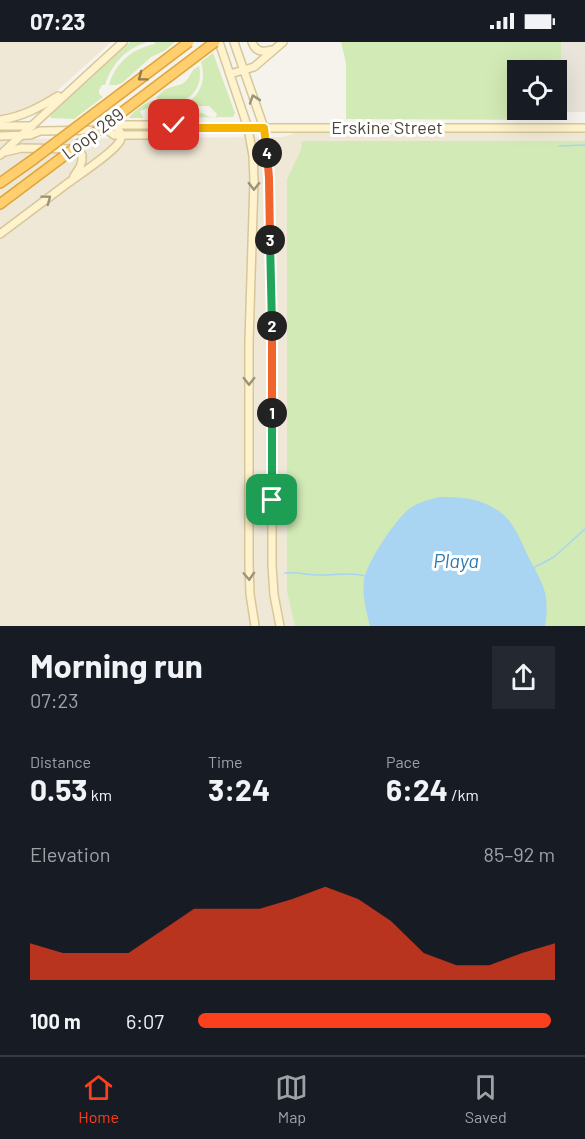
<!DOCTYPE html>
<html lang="en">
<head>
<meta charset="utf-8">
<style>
  body { margin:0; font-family:Barlow,sans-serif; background:#242831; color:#f1f3f6; height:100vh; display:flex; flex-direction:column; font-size:22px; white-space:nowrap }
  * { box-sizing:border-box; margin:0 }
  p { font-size:20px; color:#9ea1a6 }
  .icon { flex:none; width:33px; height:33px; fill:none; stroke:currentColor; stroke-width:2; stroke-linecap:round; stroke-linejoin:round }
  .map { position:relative; height:584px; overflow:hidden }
  .details { display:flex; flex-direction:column; background:#171b24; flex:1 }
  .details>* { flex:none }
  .tools { position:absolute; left:507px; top:18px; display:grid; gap:12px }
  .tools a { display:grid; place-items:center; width:60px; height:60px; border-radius:0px; background:#171b24; box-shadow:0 6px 24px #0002; font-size:30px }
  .pin { position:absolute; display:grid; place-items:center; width:51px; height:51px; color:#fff; margin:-26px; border-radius:12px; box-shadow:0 3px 9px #0006 }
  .km { position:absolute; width:30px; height:30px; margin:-15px; border-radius:50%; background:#222; color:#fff; font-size:16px; line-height:30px; text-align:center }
  .round { display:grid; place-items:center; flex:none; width:63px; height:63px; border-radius:0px; background:#242831 }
  .headline { display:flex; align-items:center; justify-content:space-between; height:102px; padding:0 30px }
  h1 { font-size:33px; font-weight:700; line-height:45px }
  .metrics { display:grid; grid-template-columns:repeat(3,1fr); gap:9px; height:102px; padding:6px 30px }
  .metrics div { display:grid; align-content:center }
  .metrics b { font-size:30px; font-weight:700 }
  .metrics small { font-size:16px; font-weight:400 }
  .metrics p { font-size:16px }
  .chart { height:168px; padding:12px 30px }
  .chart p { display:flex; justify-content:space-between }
  .chart svg { width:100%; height:108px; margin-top:6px; fill:#fc3f1d; opacity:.7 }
  ul { padding:0 30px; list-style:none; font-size:20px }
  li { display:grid; grid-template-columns:96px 72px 1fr; align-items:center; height:45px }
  li i { height:15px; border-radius:8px; background:#fc3f1d }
  .status { display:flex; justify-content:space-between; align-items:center; height:42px; padding:0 30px; background:#171b24; direction:ltr }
  .status svg { height:16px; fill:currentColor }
  .tab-bar { display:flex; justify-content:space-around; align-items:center; height:84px; border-top:2px solid #363941; background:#171b24; font-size:16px; color:#9ea1a6 }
  .tab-bar a { display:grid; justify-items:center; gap:3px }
  .tab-bar .current { color:#fc3f1d }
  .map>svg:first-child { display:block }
  .residential { fill:#eae5da }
  .education { fill:#efe8d6 }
  .green { fill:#d2eab5; fill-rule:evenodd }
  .water { fill:#a9d4f2 }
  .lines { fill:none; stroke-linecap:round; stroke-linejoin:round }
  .stream { stroke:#a9d4f2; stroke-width:1.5 }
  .secondary-casing { stroke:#d6c79b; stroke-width:10 }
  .highway-casing { stroke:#e0a43c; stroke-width:12 }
  .secondary { stroke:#fff3cd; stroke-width:7 }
  .highway { stroke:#ffcf6e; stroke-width:9 }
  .highway-bridge-casing { stroke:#e0a43c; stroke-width:12; stroke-linecap:butt }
  .highway-bridge { stroke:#ffcf6e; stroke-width:9 }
  .oneway { stroke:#937c4e }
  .oneway2 { stroke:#9c937c }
  .split-1-casing { stroke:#fff; stroke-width:12 }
  .split-2-casing { stroke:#fff; stroke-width:12 }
  .split-3-casing { stroke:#fff; stroke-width:12 }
  .split-4-casing { stroke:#fff; stroke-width:12 }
  .split-5-casing { stroke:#fff; stroke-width:12 }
  .split-6-casing { stroke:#fff; stroke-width:12 }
  .split-1 { stroke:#22a559; stroke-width:8 }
  .split-2 { stroke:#f0652b; stroke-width:8 }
  .split-3 { stroke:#22a559; stroke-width:8 }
  .split-4 { stroke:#f0652b; stroke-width:8 }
  .split-5 { stroke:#f5b400; stroke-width:8 }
  .split-6 { stroke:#f5b400; stroke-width:8 }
  .labels { text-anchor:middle; stroke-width:6; stroke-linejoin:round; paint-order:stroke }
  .street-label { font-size:18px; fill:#4b4439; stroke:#fff }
  .water-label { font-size:20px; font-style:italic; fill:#2e7ab2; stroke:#fff }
</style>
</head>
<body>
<div class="status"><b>07:23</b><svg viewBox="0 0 49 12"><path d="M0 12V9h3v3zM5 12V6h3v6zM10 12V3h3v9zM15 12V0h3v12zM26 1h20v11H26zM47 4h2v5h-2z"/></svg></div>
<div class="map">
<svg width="585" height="584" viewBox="0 0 585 584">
  <rect width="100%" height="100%" fill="#f6f3ec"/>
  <rect class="residential" x="561" y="0" width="24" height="70"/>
  <g class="education">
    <polygon points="0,0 111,0 49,56 32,67 0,76"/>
    <polygon points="585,89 585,584 0,584 0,97 283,95 295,91 337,90"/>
  </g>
  <g class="green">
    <path d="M130,0H147C125,7 112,22 105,43H102L99,48V52L103,55L74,77L51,76L50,75L53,71Z"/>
    <path d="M155,0H175L164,9L151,15L122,41L116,43H109C116,20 132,7 155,2Z"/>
    <path d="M341,0H561V78L346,77V21ZM518,28H556V68H518Z"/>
    <path d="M213,11L235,71L233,75L147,76L151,71H202L210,75H216L217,72L209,64L152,65L140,69L143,76H129C134,68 145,61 154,58C182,75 211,52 201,20Z"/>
    <path d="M199,24C205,52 181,68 156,56L165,47L182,42L187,38L193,28Z"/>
    <polygon points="302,99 585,99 585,584 295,584 287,549 287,137 301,108"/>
  </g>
  <path class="water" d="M439,455C460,455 480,456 497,468C515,479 521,501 530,518C536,530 544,542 546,556C547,566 547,575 545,584H370C366,569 362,553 364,538C367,520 395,478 409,467C418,460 429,458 439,455Z"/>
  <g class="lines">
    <g class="stream">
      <polyline points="559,104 585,103"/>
      <path d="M534,527L536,524C542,522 548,518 554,515L585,487"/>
      <path d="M285,531C297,530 308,533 320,533C336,533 350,530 365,534"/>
    </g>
    <defs>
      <g id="secondary">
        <polyline points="219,0 248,86 253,114 254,138 249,299 249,522 250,552 255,584"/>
        <polyline points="234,0 264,86 269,136 272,295 272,523 274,553 280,584"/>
        <path d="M252,0C255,9 262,11 271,8"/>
        <polyline points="230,32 254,25 283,0"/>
        <path d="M0,78C22,75 40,65 58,54"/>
        <polyline points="0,84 32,84"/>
        <polyline points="107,88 114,93 173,93 189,87"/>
        <polyline points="0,94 30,93 40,89 107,88 114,83 174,83 190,86 585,86"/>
        <path d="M5,110L22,106L76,107L82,113C83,122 79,127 74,134"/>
        <polyline points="0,113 123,0"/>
        <path d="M0,192C23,175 45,158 68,141C80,132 113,111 120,99C123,92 119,88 114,83"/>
      </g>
      <g id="highway">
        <polyline points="0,141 34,117"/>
        <polyline points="0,162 60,117"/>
      </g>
    </defs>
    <use href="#secondary" class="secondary-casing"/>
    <use href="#highway" class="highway-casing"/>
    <use href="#secondary" class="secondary"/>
    <use href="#highway" class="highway"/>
    <defs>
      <g id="highway-bridge">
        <polyline points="34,117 189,0"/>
        <polyline points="60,117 215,0"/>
      </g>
    </defs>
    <use href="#highway-bridge" class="highway-bridge-casing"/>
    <use href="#highway-bridge" class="highway-bridge"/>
  </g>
  <defs><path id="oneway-chevron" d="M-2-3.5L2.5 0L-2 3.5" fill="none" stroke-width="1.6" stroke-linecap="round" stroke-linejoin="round" transform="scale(1.5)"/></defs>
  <use class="oneway" href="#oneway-chevron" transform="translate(142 35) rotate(143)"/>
  <g class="oneway2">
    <use href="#oneway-chevron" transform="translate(254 57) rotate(-109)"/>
    <use href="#oneway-chevron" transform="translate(254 144) rotate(91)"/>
    <use href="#oneway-chevron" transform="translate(47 157) rotate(-37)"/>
    <use href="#oneway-chevron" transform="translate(249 339) rotate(90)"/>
    <use href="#oneway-chevron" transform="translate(249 534) rotate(87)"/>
  </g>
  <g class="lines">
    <defs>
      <polyline id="split-1" points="272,458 272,371"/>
      <polyline id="split-2" points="272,284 272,371"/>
      <polyline id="split-3" points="270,198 272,284"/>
      <polyline id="split-4" points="267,111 269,136 270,198"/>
      <polyline id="split-5" points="203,86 264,86 267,111"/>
      <polyline id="split-6" points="174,83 190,86 203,86"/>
    </defs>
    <use href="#split-1" class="split-1-casing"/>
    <use href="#split-2" class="split-2-casing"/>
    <use href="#split-3" class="split-3-casing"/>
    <use href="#split-4" class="split-4-casing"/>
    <use href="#split-5" class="split-5-casing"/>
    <use href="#split-6" class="split-6-casing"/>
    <use href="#split-1" class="split-1"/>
    <use href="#split-2" class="split-2"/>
    <use href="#split-3" class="split-3"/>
    <use href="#split-4" class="split-4"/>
    <use href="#split-5" class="split-5"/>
    <use href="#split-6" class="split-6"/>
  </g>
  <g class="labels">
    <g class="street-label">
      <text x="387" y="92">Erskine Street</text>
      <text transform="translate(93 92) rotate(-37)" y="6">Loop 289</text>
    </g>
    <g class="water-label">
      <text x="456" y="526">Playa</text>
    </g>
  </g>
</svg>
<div class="tools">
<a><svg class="icon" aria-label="locate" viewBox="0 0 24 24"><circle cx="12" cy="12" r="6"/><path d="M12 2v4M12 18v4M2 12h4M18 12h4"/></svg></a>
</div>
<div class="pin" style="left:272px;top:458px;background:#1e9e55"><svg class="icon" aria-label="arrive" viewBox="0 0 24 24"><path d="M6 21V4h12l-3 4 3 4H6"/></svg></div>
<div class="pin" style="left:174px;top:83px;background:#d93025"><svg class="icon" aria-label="check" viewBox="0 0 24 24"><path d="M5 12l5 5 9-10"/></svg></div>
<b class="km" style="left:272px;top:371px">1</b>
<b class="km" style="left:272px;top:284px">2</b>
<b class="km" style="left:270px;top:198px">3</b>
<b class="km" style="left:267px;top:111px">4</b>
</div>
<section class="details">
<div class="headline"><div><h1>Morning run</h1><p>07:23</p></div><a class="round"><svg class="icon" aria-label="share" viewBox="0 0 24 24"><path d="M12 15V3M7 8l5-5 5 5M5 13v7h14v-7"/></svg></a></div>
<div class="metrics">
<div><p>Distance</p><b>0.53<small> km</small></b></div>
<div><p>Time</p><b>3:24</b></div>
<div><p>Pace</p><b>6:24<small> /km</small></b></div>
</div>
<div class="chart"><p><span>Elevation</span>85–92 m</p>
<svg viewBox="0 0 160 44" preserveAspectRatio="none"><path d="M0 44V29L10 33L20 33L30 33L40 24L50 15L60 15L70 15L80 11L90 6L100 11L110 20L120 33L130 38L140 38L150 33L160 29V44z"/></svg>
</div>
<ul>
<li><b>100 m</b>6:07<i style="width:99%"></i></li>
</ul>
</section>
<nav class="tab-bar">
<a class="current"><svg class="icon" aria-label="home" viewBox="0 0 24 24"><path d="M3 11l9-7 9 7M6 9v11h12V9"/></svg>Home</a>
<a><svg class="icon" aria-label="map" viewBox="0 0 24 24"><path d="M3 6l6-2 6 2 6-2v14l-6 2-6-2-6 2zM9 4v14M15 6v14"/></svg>Map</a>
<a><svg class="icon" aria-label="saved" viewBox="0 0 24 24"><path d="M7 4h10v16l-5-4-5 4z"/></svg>Saved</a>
</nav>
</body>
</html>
